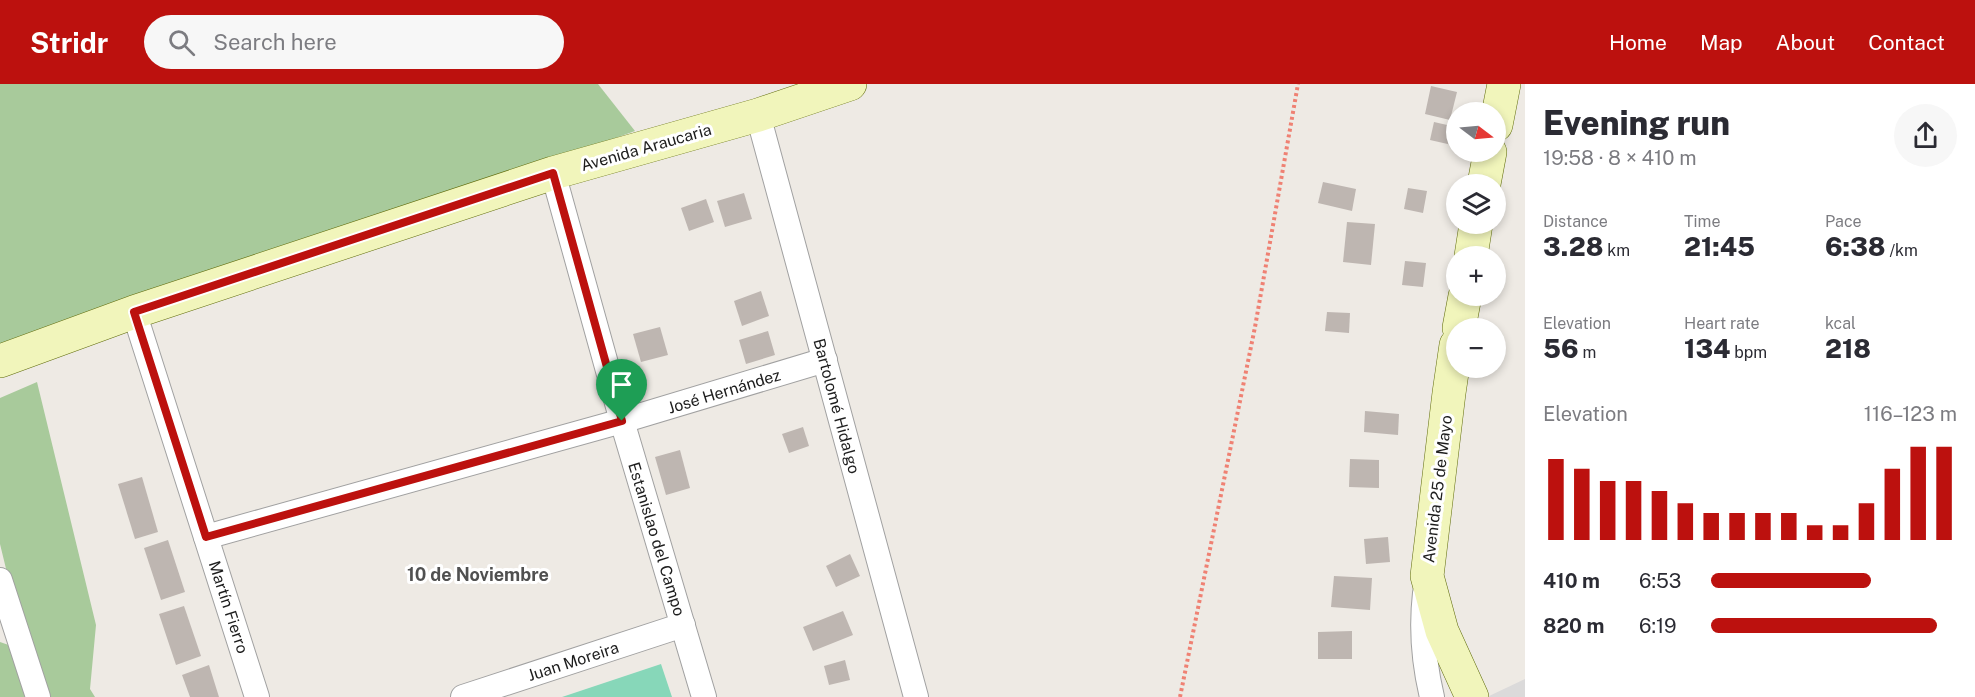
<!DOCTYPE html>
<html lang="en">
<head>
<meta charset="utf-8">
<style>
  body { margin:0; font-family:"Public Sans",sans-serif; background:#f7f7f7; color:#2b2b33; height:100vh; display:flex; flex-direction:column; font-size:22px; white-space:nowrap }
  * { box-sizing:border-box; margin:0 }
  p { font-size:20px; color:#7c7c81 }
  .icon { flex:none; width:33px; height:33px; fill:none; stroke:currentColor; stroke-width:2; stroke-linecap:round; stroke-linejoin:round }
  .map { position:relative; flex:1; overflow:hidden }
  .side { display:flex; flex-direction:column; background:#fff; width:450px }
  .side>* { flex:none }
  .needle { width:39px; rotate:106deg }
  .tools { position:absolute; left:1446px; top:18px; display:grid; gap:12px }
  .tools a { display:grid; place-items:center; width:60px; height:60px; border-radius:50%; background:#fff; box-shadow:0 3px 9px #0003; font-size:30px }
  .pin { position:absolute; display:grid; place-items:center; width:51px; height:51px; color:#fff; margin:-62px -26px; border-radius:50% 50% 50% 0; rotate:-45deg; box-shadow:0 0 6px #0007 }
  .pin .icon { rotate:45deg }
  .round { display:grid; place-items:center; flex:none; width:63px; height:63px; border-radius:32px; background:#f7f7f7 }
  .headline { display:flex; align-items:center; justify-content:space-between; height:102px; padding:0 18px }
  h1 { font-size:33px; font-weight:800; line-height:45px }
  .stats { display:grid; grid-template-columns:repeat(3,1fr); gap:9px; height:102px; padding:6px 18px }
  .stats div { display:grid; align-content:center }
  .stats b { font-size:26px; font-weight:800 }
  .stats small { font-size:16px; font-weight:400 }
  .stats p { font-size:16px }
  .chart { height:168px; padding:12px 18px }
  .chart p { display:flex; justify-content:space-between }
  .chart svg { width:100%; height:108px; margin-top:6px; stroke:#bc110e; stroke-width:6 }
  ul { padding:0 18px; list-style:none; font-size:20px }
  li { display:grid; grid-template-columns:96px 72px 1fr; align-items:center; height:45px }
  li i { height:15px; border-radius:8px; background:#bc110e }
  header { display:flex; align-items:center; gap:36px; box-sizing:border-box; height:84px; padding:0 30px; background:#bc110e; color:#fff }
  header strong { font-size:28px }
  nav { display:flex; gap:33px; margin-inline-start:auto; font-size:21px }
  .search { width:420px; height:54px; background:#f7f7f7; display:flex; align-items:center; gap:15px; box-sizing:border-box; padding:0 21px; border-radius:33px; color:#7c7c81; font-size:22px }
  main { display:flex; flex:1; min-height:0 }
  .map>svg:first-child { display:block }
  .residential { fill:#dbdada }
  .forest { fill:#a8ca9b }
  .pitch { fill:#87d7b9 }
  .building { fill:#beb6b1 }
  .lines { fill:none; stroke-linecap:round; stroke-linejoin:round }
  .minor-casing { stroke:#a1a1a1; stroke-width:26 }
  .secondary-casing { stroke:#606c0c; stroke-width:34 }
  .path { stroke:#ef8173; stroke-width:4; stroke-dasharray:3 3; stroke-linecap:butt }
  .minor { stroke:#fff; stroke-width:24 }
  .secondary { stroke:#f1f5bb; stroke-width:33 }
  .route-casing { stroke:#fff; stroke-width:12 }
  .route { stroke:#bc110e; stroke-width:8 }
  .labels { text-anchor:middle; stroke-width:6; stroke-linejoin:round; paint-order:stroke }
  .street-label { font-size:16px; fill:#1d1d1d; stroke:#fff }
  .neighbourhood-label { font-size:18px; font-weight:bold; fill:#505050; stroke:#fff }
</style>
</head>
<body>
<header>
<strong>Stridr</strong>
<div class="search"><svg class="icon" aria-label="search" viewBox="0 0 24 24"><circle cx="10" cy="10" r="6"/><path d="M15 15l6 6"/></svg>Search here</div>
<nav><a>Home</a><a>Map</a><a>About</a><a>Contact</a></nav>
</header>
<main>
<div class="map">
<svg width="1525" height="613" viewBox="0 0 1525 613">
  <rect width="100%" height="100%" fill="#eeeae4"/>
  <polygon class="residential" points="1525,595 1525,613 1487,613"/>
  <g class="forest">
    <polygon points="0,0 598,0 635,47 437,118 0,267"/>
    <polygon points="37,298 96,541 90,605 95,613 0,613 0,558 26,567 0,460 0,314"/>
  </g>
  <polygon class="pitch" points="661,580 672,613 562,613"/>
  <g class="building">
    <polygon points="1431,2 1457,8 1450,36 1425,30"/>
    <polygon points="1434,38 1456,43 1452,61 1430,56"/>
    <polygon points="1323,98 1356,105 1352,127 1318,119"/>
    <polygon points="1408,104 1427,107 1423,129 1404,125"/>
    <polygon points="744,109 752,135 725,143 717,117"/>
    <polygon points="706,115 714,138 689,147 681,124"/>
    <polygon points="1347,138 1375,140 1371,181 1343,178"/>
    <polygon points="1405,177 1426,179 1423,203 1402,201"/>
    <polygon points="761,207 769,232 742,242 734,217"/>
    <polygon points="1327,228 1350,229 1349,249 1325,247"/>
    <polygon points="660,243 668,271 641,278 633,250"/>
    <polygon points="768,247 775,271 746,280 739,256"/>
    <polygon points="1365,327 1399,330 1398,351 1364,348"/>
    <polygon points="803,343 809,362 789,369 782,350"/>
    <polygon points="680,366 690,404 666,411 655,373"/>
    <polygon points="1350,375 1379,376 1379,404 1349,403"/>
    <polygon points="142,393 158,448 135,455 118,400"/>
    <polygon points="1388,453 1390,478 1366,480 1364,455"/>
    <polygon points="168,456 185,508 161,516 144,464"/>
    <polygon points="850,470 860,492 836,503 826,482"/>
    <polygon points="1334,492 1372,494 1370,526 1331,523"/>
    <polygon points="184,522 201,572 176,581 159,530"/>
    <polygon points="843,527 853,551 813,567 803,543"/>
    <polygon points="1352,547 1352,575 1318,575 1318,548"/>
    <polygon points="845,576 850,596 829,601 824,582"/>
    <polygon points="209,581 219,613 190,613 182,591"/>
  </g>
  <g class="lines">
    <defs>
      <g id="minor">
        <polyline points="758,31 916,613"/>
        <polyline points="553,89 622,337 704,613"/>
        <polyline points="134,228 257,613"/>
        <polyline points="206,453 622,337 825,276"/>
        <polyline points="0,496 38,613"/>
        <path d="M1425,509C1421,544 1424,580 1432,613"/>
        <polyline points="463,613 683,541"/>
      </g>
      <g id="secondary">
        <polyline points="1496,41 1504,0"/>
        <polyline points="1484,100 1490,68"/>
        <polyline points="1471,172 1476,140"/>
        <polyline points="1459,244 1465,212"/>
        <polyline points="1456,261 1449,309 1427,492 1442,547 1472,613"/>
        <polyline points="0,277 134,228 553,89 758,31 850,0"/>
      </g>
    </defs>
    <use href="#minor" class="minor-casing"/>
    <use href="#secondary" class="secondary-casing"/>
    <polyline class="path" points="1180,613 1255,243 1298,0"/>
    <use href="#minor" class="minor"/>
    <use href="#secondary" class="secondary"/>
  </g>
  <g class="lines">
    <defs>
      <polygon id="route" points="553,89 622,337 206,453 134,228"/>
    </defs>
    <use href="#route" class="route-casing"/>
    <use href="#route" class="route"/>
  </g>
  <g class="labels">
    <g class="street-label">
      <text transform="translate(646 63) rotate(-16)" y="6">Avenida Araucaria</text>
      <text transform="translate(724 307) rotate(-17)" y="6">José Hernández</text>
      <text transform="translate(837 322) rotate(75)" y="6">Bartolomé Hidalgo</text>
      <text transform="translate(1437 405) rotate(-83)" y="6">Avenida 25 de Mayo</text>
      <text transform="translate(657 455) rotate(73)" y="6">Estanislao del Campo</text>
      <text transform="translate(229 523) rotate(72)" y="6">Martín Fierro</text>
      <text transform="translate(573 577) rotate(-18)" y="6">Juan Moreira</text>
    </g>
    <g class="neighbourhood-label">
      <text x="478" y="497">10 de Noviembre</text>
    </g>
  </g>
</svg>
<div class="tools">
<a><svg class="needle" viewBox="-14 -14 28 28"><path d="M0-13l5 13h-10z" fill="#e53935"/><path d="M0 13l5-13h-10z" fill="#7c7c81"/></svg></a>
<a><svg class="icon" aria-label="layers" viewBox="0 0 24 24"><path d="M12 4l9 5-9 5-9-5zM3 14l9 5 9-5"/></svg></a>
<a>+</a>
<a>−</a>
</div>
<div class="pin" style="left:622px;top:337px;background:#1e9e55"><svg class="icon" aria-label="arrive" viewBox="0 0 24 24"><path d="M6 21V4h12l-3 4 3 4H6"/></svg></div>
</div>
<section class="side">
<div class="headline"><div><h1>Evening run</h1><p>19:58 · 8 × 410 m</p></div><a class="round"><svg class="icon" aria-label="share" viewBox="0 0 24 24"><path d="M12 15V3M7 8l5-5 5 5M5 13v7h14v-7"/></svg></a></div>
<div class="stats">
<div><p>Distance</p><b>3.28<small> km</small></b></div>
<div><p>Time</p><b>21:45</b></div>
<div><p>Pace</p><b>6:38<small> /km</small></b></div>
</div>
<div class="stats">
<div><p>Elevation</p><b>56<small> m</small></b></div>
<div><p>Heart rate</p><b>134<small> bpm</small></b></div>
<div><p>kcal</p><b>218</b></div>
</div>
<div class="chart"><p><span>Elevation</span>116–123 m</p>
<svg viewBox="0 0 160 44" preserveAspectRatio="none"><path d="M5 44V11M15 44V15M25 44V20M35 44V20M45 44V24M55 44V29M65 44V33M75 44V33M85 44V33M95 44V33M105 44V38M115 44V38M125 44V29M135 44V15M145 44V6M155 44V6"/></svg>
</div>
<ul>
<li><b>410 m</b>6:53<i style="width:65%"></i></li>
<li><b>820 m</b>6:19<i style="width:92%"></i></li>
</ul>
</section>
</main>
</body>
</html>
